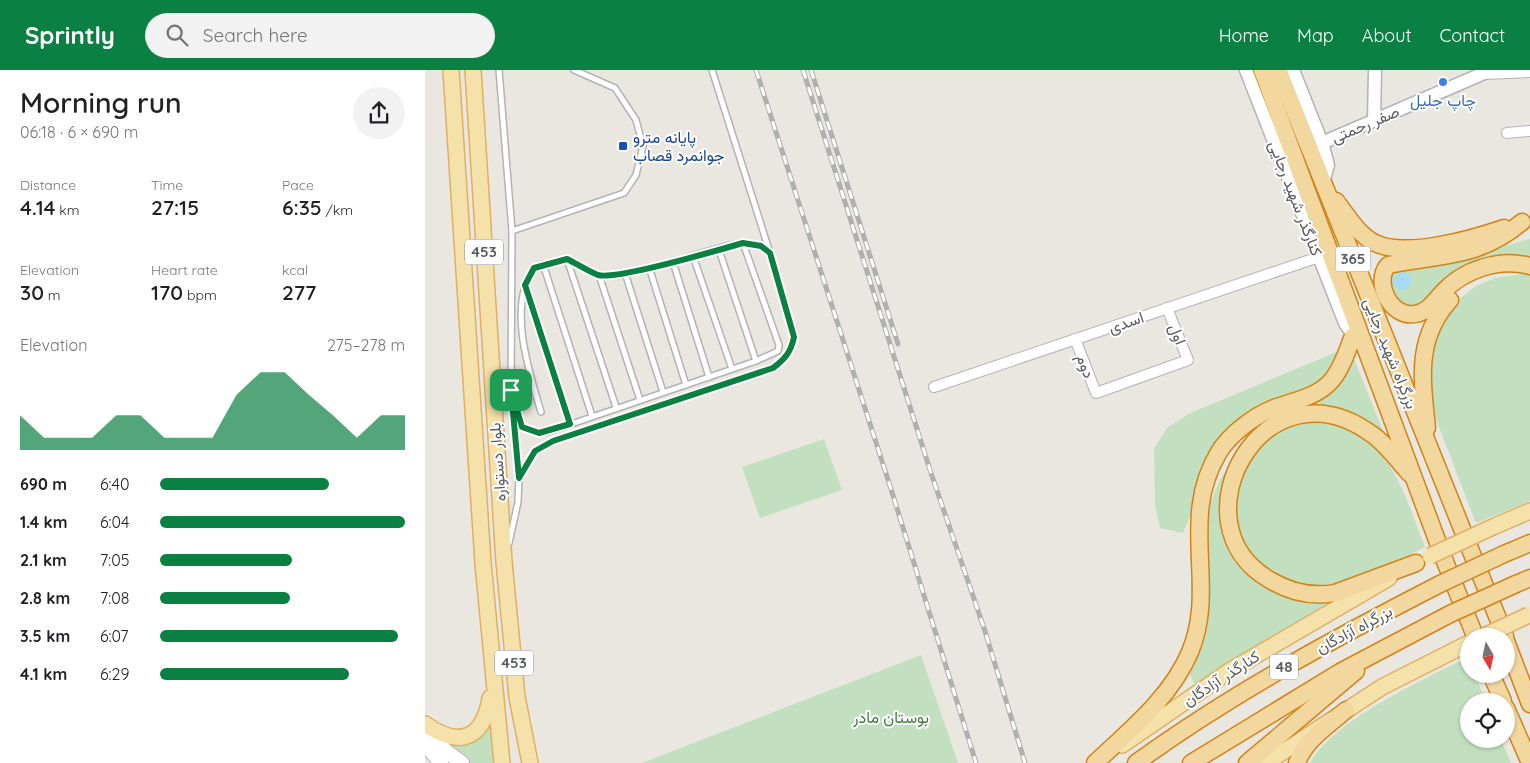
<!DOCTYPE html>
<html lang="en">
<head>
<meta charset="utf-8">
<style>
  body { margin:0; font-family:Quicksand,Vazirmatn,sans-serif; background:#f2f2f2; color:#202124; height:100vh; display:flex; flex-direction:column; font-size:19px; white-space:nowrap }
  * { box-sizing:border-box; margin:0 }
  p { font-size:16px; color:#757577 }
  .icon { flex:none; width:28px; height:28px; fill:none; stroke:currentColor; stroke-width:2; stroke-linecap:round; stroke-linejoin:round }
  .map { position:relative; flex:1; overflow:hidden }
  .sheet { display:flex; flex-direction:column; background:#fff; width:425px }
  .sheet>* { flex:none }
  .needle { width:32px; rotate:171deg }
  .fabs { position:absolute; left:1035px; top:558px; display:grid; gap:10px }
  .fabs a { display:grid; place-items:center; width:55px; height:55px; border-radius:50%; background:#fff; box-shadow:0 1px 4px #0004; font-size:25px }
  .pin { position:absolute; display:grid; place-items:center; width:42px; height:42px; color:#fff; margin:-21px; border-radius:10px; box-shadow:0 2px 8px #0006 }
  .round { display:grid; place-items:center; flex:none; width:52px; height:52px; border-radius:26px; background:#f2f2f2 }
  .overview { display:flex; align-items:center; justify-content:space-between; height:85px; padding:0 20px }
  h1 { font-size:28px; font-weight:600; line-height:38px }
  .metrics { display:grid; grid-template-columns:repeat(3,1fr); gap:8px; height:85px; padding:5px 20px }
  .metrics div { display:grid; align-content:center }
  .metrics b { font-size:21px; font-weight:600 }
  .metrics small { font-size:14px; font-weight:400 }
  .metrics p { font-size:14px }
  .chart { height:140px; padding:10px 20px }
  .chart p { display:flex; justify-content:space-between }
  .chart svg { width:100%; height:90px; margin-top:5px; fill:#0b8043; opacity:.7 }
  ul { padding:0 20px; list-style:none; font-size:16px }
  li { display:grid; grid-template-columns:80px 60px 1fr; align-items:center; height:38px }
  li i { height:12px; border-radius:6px; background:#0b8043 }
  header { display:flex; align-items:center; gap:30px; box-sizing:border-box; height:70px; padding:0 25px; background:#0b8043; color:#fff }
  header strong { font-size:24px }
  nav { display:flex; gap:28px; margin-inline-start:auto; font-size:18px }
  .search { width:350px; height:45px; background:#f2f2f2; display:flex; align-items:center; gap:12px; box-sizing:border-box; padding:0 18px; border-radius:28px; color:#757577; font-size:19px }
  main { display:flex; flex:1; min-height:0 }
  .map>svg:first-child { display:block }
  .green { fill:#c2e0bf }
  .water { fill:#a5dbf5 }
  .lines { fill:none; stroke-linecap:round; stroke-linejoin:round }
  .service-casing { stroke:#b1b3b6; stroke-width:8 }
  .minor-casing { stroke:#b1b3b6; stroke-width:12 }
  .tertiary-casing { stroke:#b1b3b6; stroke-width:15 }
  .secondary-casing { stroke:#b2b5b9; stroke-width:16 }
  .primary-casing { stroke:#e1af63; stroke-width:18 }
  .trunk-casing { stroke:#d28318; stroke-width:19 }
  .service { stroke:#fff; stroke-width:5 }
  .minor { stroke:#fff; stroke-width:10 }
  .tertiary { stroke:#fff; stroke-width:12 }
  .secondary { stroke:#fff; stroke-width:14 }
  .primary { stroke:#f5e1aa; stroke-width:15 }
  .trunk { stroke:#f2d79e; stroke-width:16 }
  .rail-casing { stroke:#afb0b0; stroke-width:5 }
  .rail { stroke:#fff; stroke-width:3; stroke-dasharray:9; stroke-linecap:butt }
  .primary-bridge-casing { stroke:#e1af63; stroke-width:18; stroke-linecap:butt }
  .trunk-bridge-casing { stroke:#d28318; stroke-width:19; stroke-linecap:butt }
  .primary-bridge { stroke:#f5e1aa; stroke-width:15 }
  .trunk-bridge { stroke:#f2d79e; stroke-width:16 }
  .route-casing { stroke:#fff; stroke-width:10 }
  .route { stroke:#0b8043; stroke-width:6 }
  .shop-dot { fill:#3f7fe0; stroke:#fff; stroke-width:2 }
  .transit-dot { fill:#1a4fb4; stroke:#fff; stroke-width:2 }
  .labels { text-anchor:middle; stroke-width:4; stroke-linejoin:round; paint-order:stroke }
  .shield { fill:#fff; stroke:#8b8d8f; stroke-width:1 }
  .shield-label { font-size:15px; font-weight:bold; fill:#595c5f }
  .shop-label { font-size:16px; fill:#366cbe; stroke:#fff }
  .street-label { font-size:16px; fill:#595c5f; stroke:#fff }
  .transit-label { font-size:16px; fill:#164399; stroke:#fff; text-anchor:start }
  .park-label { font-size:16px; fill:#407b3c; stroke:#fff }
</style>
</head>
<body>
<header>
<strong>Sprintly</strong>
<div class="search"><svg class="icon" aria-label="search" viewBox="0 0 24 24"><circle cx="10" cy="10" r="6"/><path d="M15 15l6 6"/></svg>Search here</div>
<nav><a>Home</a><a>Map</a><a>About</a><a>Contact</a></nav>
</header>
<main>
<section class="sheet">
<div class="overview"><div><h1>Morning run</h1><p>06:18 · 6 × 690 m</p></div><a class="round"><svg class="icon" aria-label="share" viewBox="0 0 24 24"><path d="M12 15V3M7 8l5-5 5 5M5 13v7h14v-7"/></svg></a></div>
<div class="metrics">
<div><p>Distance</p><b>4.14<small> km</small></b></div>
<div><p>Time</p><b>27:15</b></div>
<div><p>Pace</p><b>6:35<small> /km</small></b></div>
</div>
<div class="metrics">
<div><p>Elevation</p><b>30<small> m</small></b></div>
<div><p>Heart rate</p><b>170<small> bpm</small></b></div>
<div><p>kcal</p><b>277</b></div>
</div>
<div class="chart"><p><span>Elevation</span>275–278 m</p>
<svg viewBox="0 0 160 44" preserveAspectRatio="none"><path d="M0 44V27L10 38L20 38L30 38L40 27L50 27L60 38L70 38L80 38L90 17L100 6L110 6L120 17L130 27L140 38L150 27L160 27V44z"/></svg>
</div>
<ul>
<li><b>690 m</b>6:40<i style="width:69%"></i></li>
<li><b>1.4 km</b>6:04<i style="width:100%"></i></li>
<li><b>2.1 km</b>7:05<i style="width:54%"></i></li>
<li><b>2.8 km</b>7:08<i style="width:53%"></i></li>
<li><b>3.5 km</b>6:07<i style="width:97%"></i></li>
<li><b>4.1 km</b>6:29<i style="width:77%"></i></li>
</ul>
</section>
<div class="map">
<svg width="1105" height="693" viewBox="0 0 1105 693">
  <rect width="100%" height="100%" fill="#eae7e0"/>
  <g class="green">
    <path d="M1105,169V188C1097,188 1085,185 1078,187C1045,196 974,280 963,205L967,201L1053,183Z"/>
    <polygon points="1105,203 1105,431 1051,453 1004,331 1007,270 1028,234 1051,216 1070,208"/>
    <polygon points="925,279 960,366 864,341 891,329"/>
    <polygon points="914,281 910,297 898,311 825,345 768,440 758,463 735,458 730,435 729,379 742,358 765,343"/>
    <path d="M878,352C963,354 974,411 1000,477C962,496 923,522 879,518C872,517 864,512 858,509C813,489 800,436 820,393C823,386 843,367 849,363C857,357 869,355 878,352Z"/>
    <polygon points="399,369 417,420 335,448 317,397"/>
    <path d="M801,400L797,424L802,464L873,528L950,512L770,614L765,605C774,585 783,564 784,542C786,491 771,445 801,400Z"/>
    <polygon points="496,585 533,693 217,693"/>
    <path d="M1043,587L1044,604H1050L1060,631H1044V669H1076L1086,693H885C910,649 998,610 1043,587Z"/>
    <polygon points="65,643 70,693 44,693 15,666 25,670"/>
  </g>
  <circle class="water" cx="977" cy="211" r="9"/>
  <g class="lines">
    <defs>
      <g id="service">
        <polyline points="74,0 87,161 86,320 94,407 93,432 84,473"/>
        <polyline points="87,161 199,123 211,105 218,76 211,50 190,18 149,0"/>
        <polyline points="294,180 331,291"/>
        <polyline points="268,186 307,299"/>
        <polyline points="142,189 191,337"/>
        <polyline points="248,192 284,307"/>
        <polyline points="118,194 167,346"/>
        <polyline points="224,197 261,315"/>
        <polyline points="200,203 238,322"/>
        <polyline points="174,205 215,330"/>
        <polyline points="100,216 145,354"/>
        <polyline points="90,335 97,357 113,363 123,362 331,291 353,281 354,275 318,173"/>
        <path d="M116,342C104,302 82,236 109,198L142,189C151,194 166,204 177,205C219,207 274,180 316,173C327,172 337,177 345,183"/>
        <path d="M94,407L110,381L128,371L348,298C360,289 366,282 369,267L345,183L287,0"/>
      </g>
      <g id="minor">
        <polyline points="1059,4 1105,2"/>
        <polyline points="1082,63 1105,61"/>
        <polyline points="650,269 671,323 763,290 742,238"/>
        <polyline points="509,317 894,187"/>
      </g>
      <g id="tertiary">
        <polyline points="821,0 920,253 933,272"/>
        <polyline points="868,0 897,73 903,95 898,113"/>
        <polyline points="949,51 950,0"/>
        <polyline points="897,73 1066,0"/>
      </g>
      <g id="secondary">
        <polyline points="0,659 22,682 37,693"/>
        <polyline points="0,674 16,693"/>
      </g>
      <g id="primary">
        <polyline points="26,0 58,493 77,693"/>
        <polyline points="48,0 79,492 92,627 105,693"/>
        <polyline points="1070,456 1105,441"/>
        <path d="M0,654C34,678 58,670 65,628"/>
        <polyline points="697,675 806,600 964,508"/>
        <polyline points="841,693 957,617 1044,573"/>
      </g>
      <g id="trunk">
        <polyline points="837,0 1019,489 1050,566"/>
        <polyline points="853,0 1080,566"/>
        <path d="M911,131C922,145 934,166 950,173C981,188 1047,169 1079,158"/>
        <path d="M1097,152C1053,189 1015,184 963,195C948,213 966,248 990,244C1003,242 1009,232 1017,223C1039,199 1074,188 1105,196"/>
        <path d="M1002,358C997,309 990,269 1025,230"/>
        <path d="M985,404C973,391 962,375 948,365C839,284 746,454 845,510C865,522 887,527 910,523L991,493"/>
        <polyline points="1079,484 1105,473"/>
        <polyline points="1091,514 1105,508"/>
        <polyline points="1081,571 1105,634"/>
        <polyline points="1066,604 1078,631"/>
        <polyline points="1081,638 1105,693"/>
        <path d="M670,693C705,660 746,627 765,582C793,516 753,449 794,382C805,364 829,346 849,338C868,331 893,327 907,310C917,298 922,281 928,266"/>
        <path d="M711,693C806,624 910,568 1015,514"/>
        <polyline points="766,693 915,602 1025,544"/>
        <polyline points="822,693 931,601"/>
        <path d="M872,693C880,670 904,655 921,640"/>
      </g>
    </defs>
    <use href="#service" class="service-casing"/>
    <use href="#minor" class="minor-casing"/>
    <use href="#tertiary" class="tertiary-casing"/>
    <use href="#secondary" class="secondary-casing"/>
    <use href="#primary" class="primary-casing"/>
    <use href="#trunk" class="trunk-casing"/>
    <use href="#service" class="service"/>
    <use href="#minor" class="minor"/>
    <use href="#tertiary" class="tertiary"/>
    <use href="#secondary" class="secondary"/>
    <use href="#primary" class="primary"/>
    <use href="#trunk" class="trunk"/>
    <defs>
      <g id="rail">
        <polyline points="331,0 466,419 551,693"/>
        <polyline points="378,0 506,403 559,558 600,693"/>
        <polyline points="386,0 473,274"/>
      </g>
    </defs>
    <use href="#rail" class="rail-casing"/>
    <use href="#rail" class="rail"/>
    <defs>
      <g id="primary-bridge">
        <polyline points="1005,486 1070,456"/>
        <polyline points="1059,566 1104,545"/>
      </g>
      <g id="trunk-bridge">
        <polyline points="1015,514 1079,484"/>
        <polyline points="1025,544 1091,514"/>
      </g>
    </defs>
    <use href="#primary-bridge" class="primary-bridge-casing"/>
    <use href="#trunk-bridge" class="trunk-bridge-casing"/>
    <use href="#primary-bridge" class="primary-bridge"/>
    <use href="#trunk-bridge" class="trunk-bridge"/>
  </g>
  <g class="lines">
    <defs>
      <path id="route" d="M318,173L336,176L345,183L369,267C366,282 360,289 348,298L128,371L110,381L94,408L86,320L97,357L114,363L145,354L100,215L109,198L142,189C152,194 163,201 173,205C191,210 294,180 318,173Z"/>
    </defs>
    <use href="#route" class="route-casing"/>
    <use href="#route" class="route"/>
  </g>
  <circle class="shop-dot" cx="1018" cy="12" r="5"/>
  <rect class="transit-dot" x="193" y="71" width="10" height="10" rx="2.5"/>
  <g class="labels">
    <g class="shield">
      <rect x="40" y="169.5" width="38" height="25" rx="4"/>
      <rect x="910.5" y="176.5" width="35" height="25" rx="4"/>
      <rect x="70" y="580.5" width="38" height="25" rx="4"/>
      <rect x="845" y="584.5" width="28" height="25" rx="4"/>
    </g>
    <g class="shield-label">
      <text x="59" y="187">453</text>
      <text x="928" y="194">365</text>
      <text x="89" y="598">453</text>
      <text x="859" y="602">48</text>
    </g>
    <g class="shop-label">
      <text x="1018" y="36">چاپ جلیل</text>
    </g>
    <g class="street-label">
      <text transform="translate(940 54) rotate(-23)" y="6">صفر رحمتی</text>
      <text transform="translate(871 128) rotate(69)" y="6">کنارگذر شهید رجایی</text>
      <text transform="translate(701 252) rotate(-19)" y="6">اسدی</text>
      <text transform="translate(753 264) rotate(68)" y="6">اول</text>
      <text transform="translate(966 283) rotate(68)" y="6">بزرگراه شهید رجایی</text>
      <text transform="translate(661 296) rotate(69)" y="6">دوم</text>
      <text transform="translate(72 392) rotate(-94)" y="6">بلوار دستواره</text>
      <text transform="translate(929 559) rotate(-28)" y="6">بزرگراه آزادگان</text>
      <text transform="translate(796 608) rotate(-33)" y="6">کنارگذر آزادگان</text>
    </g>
    <g class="transit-label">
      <text x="208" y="73">پایانه مترو<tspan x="208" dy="18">جوانمرد قصاب</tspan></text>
    </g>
    <g class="park-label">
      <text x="466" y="653">بوستان مادر</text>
    </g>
  </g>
</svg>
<div class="fabs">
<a><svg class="needle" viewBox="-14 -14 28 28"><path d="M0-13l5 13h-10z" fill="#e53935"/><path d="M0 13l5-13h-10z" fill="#757577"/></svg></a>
<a><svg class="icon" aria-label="locate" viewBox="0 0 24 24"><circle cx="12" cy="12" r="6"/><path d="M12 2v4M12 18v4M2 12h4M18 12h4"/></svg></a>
</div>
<div class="pin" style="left:86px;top:320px;background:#1e9e55"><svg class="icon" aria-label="arrive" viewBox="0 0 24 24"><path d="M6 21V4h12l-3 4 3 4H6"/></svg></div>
</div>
</main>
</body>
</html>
